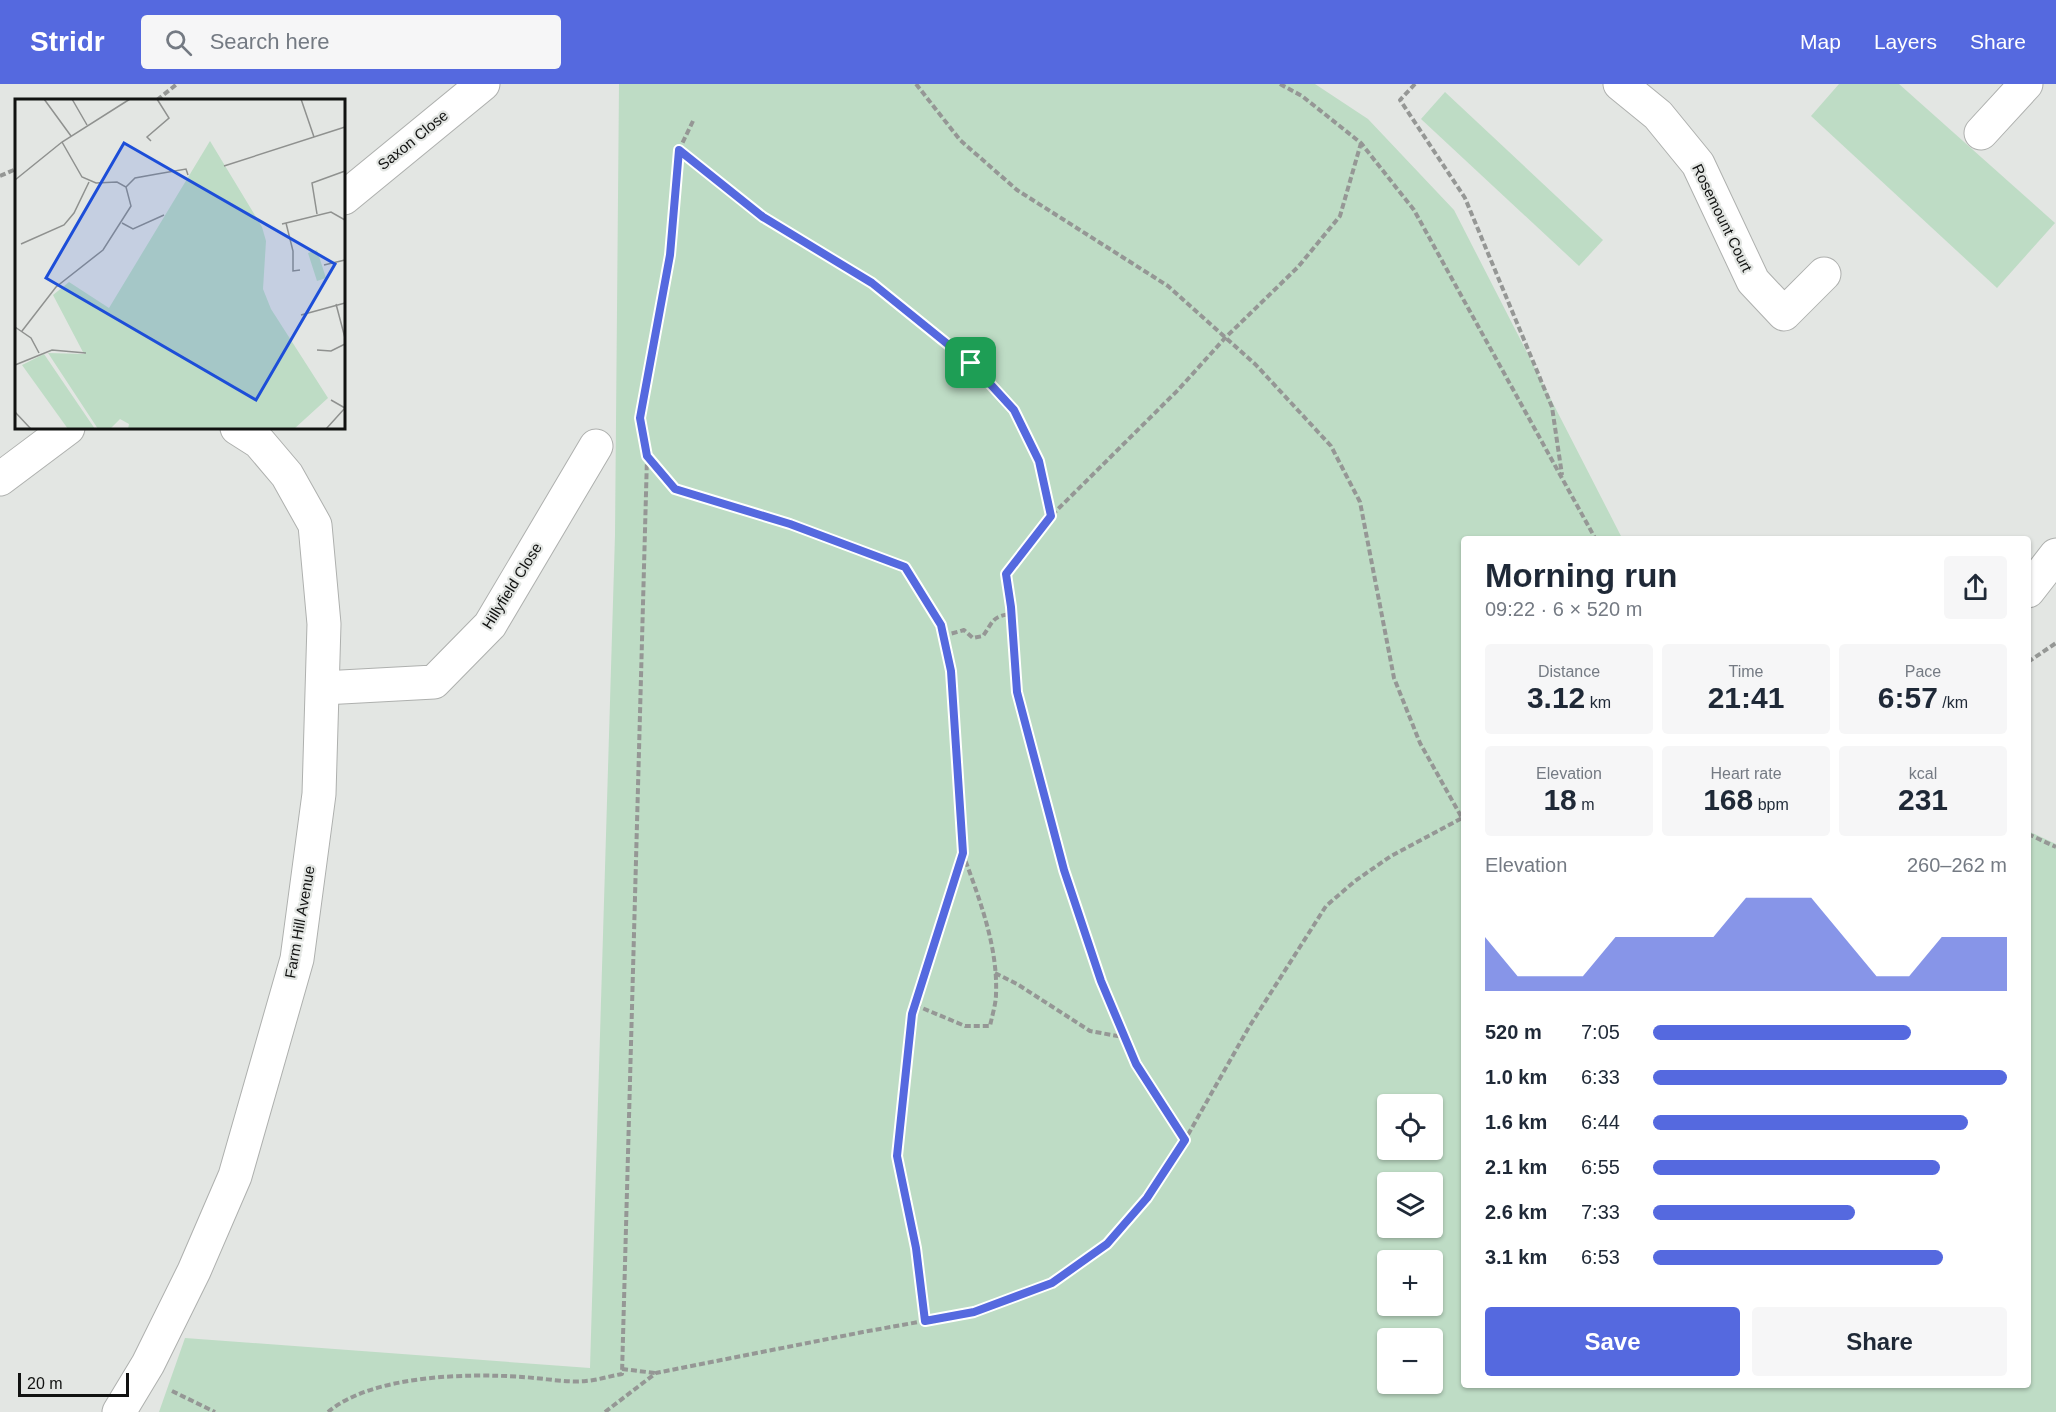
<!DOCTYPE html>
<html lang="en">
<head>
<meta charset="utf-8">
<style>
  body { margin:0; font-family:Helvetica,sans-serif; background:#f6f6f7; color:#1f2937; height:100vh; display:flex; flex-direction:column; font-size:22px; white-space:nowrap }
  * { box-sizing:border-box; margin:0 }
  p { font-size:20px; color:#747a83 }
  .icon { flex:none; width:33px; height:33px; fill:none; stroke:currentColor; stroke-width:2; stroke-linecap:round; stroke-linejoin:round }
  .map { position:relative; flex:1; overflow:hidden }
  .side { position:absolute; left:1461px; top:452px; width:570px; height:852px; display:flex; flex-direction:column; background:#fff; border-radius:6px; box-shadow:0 2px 4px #0004 }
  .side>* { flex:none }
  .fabs { position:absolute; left:1377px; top:1010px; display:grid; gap:12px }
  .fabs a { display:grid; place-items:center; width:66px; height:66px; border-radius:6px; background:#fff; box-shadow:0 2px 4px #0004; font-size:30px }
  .scale { position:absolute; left:18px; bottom:15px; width:111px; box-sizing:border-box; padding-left:6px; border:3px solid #111211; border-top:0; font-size:16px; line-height:21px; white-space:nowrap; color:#111211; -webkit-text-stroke:4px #e3e6e3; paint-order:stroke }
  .pin { position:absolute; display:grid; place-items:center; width:51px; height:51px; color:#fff; margin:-26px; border-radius:12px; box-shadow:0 3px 9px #0006 }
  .round { display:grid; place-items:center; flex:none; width:63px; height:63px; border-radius:6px; background:#f6f6f7 }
  .summary { display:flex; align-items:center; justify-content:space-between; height:102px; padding:0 24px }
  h1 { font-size:33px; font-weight:600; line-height:45px }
  .stats { display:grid; grid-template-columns:repeat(3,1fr); gap:9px; height:102px; padding:6px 24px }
  .stats div { display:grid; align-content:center; border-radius:6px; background:#f6f6f7; text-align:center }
  .stats b { font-size:30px; font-weight:600 }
  .stats small { font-size:16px; font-weight:400 }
  .stats p { font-size:16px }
  .chart { height:168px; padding:12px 24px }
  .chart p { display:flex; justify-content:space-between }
  .chart svg { width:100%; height:108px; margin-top:6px; fill:#5569df; opacity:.7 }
  .cta { display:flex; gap:12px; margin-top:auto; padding:12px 24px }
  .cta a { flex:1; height:69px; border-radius:6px; background:#5569df; color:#fff; font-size:24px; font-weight:600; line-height:69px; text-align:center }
  .cta a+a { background:#f6f6f7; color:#1f2937 }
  ul { padding:0 24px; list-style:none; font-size:20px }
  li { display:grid; grid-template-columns:96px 72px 1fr; align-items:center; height:45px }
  li i { height:15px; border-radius:8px; background:#5569df }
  header { display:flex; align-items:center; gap:36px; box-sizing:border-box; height:84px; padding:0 30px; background:#5569df; color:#fff }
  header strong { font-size:28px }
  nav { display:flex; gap:33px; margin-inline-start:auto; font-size:21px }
  .search { width:420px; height:54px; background:#f6f6f7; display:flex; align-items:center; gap:15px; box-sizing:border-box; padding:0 21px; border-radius:6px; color:#747a83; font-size:22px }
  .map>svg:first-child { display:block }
  .green { fill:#bedcc5; fill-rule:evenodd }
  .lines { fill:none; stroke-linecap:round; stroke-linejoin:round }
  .street-casing { stroke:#aeb0ae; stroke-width:35 }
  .path { stroke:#959795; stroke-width:4; stroke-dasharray:6 3; stroke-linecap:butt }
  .street { stroke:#fff; stroke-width:33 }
  .route-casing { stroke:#fff; stroke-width:12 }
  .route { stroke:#5569df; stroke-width:8 }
  .labels { text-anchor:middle; stroke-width:4.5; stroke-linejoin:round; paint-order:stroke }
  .street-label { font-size:15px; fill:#111211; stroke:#e3e6e3 }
  .inset-road { fill:none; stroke:#8f918f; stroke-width:1.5 }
  .view { fill:#1d4ed8; fill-opacity:0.15; stroke:#1d4ed8; stroke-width:3 }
  .inset-edge { fill:none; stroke:#111211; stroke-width:3 }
</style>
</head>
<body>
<header>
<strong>Stridr</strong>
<div class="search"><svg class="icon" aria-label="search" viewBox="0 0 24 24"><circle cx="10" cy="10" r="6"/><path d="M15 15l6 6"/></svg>Search here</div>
<nav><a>Map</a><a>Layers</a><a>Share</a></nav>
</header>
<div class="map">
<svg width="2056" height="1328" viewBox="0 0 2056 1328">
  <rect width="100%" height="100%" fill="#e3e6e3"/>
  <g class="green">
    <path d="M619,0H1315L1368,35L1454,126L1622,454H1464V1300H2028V747L2056,760V1328H159L185,1254L590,1284L615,451ZM1388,1020H1432V1065H1388ZM1388,1098H1432V1143H1388ZM1388,1176H1432V1221H1388ZM1388,1254H1432V1299H1388Z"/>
    <polygon points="1839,0 1899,0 2055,139 1997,204 1811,32"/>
    <polygon points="1445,8 1603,156 1579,182 1421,35"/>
  </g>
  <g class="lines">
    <defs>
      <g id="street">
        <polyline points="1620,0 1658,31 1698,80 1753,197 1784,230 1824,190"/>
        <polyline points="1981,49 2026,0"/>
        <polyline points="344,114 483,0"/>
        <polyline points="0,395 68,344"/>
        <polyline points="2028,507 2056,471"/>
        <polyline points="323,604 434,598 490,541 596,362"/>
        <polyline points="119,1328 148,1280 194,1187 235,1092 297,875 319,710 324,540 315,441 287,391 259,358 237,344"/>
      </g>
    </defs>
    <use href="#street" class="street-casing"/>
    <g class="path">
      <polyline points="916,0 960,56 1017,106 1168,202 1256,281 1331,362 1360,418 1394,594 1420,659 1462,734"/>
      <polyline points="1280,0 1302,12 1361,59 1414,126 1595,454"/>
      <polyline points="1415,0 1400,16 1465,114 1552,323 1562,391"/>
      <polyline points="157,16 177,0"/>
      <polyline points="693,37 679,66 670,171 640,334 647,372 675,405 790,440 905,483 941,541 951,587 963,769 912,930 897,1072 916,1164 925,1237"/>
      <polyline points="679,66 763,133 872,199 971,279 1014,326 1039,377 1051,431"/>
      <polyline points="0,92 16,85"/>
      <path d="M943,552L964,546L973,554L983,552C993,538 992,532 1011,530"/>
      <polyline points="2028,578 2056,559"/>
      <polyline points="2028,750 2056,763"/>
      <polyline points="995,889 1017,900 1090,947 1123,953"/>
      <path d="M915,921L965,942H990C992,932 996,920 996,910C998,862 979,814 963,770"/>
      <polyline points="1185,1056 1136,980 1101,897 1064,786 1017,608 1011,523 1006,490 1051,432 1178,306 1225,254 1298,183 1340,132 1361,59"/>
      <polyline points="622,1285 655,1289"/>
      <polyline points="172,1307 215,1328"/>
      <path d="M328,1328C372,1291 468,1289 522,1293C543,1294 566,1299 586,1297C598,1296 610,1292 622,1290L647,373"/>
      <polyline points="605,1328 656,1289 863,1248 974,1228 1052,1199 1107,1160 1147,1114 1185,1056 1249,943 1326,822 1355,797 1391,772 1464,733"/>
    </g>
    <use href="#street" class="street"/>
  </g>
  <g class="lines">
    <defs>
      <polygon id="route" points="679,66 763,133 872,199 971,279 1014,326 1039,377 1051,432 1006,490 1011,523 1017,608 1064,786 1101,897 1136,980 1185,1056 1147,1114 1107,1160 1052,1199 974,1228 925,1237 916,1164 897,1072 912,930 963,769 951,587 941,541 905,483 790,440 675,405 647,372 640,334 670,171"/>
    </defs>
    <use href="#route" class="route-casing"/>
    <use href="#route" class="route"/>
  </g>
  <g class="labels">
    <g class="street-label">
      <text transform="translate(413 56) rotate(-39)" y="5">Saxon Close</text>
      <text transform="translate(1722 134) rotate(64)" y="5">Rosemount Court</text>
      <text transform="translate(512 502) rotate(-58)" y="5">Hillyfield Close</text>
      <text transform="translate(300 838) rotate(-80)" y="5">Farm Hill Avenue</text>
    </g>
  </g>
  <g transform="translate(15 15)">
    <rect width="330" height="330" fill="#e3e6e3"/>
    <path d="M195,42L247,128L251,142L248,190L256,210L313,299L279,330H113L114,325L105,320L95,330H83L33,254L69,255L38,196L54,183L94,209ZM302,151L311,179L302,182L293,154ZM29,255L80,330H53L7,266Z" fill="#bedcc5"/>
    <path class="inset-road" d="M29,0L56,37M57,0L72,26M286,0L299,38M136,42L132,38L154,19L142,0M209,67L330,28M0,81L47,43L115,0M111,88L120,79L142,75L171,70L173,76M302,115L297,84L330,72M107,124L118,130L149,116M271,124L278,152V172L285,171M267,125L316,113L330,121M6,145L49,126L59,114L74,83M309,166L330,161M321,205L330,239M286,216L330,204M0,228L16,239L24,254M7,232L41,188L88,151L116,107L111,88L102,83L81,84L67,78L47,43M302,251L316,252L330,245M0,266L37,251L71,254M0,313L16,330M311,330L330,309L316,301"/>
    <path class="view" d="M109,44L320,165L241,301L31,179Z"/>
    <rect width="330" height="330" class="inset-edge"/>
  </g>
</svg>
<div class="fabs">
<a><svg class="icon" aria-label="locate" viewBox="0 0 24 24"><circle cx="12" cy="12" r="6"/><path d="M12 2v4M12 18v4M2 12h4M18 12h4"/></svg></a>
<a><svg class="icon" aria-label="layers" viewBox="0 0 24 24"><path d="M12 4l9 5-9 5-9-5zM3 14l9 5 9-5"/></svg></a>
<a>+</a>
<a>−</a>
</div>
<div class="scale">20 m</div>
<div class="pin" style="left:971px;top:279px;background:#1e9e55"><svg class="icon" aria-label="arrive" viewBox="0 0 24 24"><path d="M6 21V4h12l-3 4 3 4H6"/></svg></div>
<section class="side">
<div class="summary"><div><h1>Morning run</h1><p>09:22 · 6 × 520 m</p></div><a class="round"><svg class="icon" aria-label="share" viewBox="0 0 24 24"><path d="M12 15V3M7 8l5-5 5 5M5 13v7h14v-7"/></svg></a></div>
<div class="stats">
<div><p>Distance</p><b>3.12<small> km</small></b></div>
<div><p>Time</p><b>21:41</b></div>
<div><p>Pace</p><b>6:57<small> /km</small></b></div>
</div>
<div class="stats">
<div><p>Elevation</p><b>18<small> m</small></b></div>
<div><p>Heart rate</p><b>168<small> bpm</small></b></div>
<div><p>kcal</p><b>231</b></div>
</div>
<div class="chart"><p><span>Elevation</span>260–262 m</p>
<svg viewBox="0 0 160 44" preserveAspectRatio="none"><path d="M0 44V22L10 38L20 38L30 38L40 22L50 22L60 22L70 22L80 6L90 6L100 6L110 22L120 38L130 38L140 22L150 22L160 22V44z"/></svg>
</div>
<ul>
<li><b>520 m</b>7:05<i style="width:73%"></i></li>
<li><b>1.0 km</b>6:33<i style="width:100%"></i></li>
<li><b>1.6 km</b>6:44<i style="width:89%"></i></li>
<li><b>2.1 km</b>6:55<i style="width:81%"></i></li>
<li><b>2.6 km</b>7:33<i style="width:57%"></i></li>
<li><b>3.1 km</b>6:53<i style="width:82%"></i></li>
</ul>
<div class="cta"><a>Save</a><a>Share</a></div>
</section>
</div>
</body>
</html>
